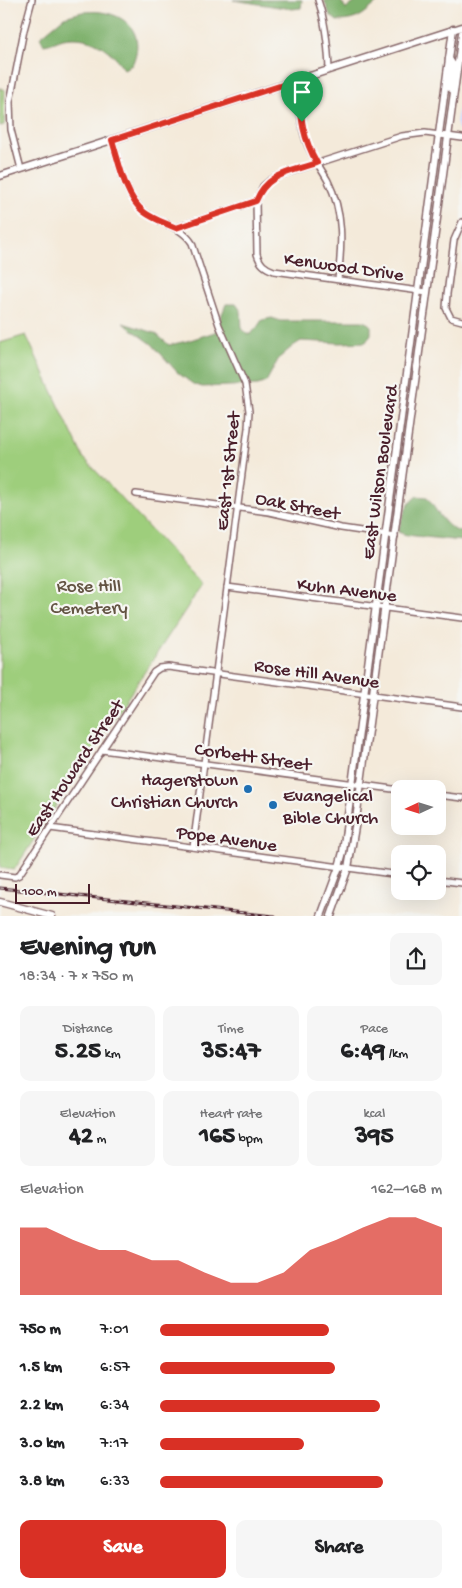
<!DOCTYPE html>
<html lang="en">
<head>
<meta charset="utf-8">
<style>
  body { margin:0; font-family:"Gochi Hand",sans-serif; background:#f6f6f6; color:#202124; height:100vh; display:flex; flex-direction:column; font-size:19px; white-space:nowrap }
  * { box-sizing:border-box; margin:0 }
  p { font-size:16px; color:#757577 }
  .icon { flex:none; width:28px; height:28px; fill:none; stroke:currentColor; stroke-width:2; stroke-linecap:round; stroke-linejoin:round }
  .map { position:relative; height:916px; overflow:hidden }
  .panel { display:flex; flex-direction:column; background:#fff; flex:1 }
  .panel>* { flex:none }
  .needle { width:32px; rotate:266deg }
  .tools { position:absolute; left:391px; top:780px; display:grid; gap:10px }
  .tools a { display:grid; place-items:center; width:55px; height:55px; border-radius:10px; background:#fff; box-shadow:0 5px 20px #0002; font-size:25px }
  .scale { position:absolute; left:15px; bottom:12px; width:75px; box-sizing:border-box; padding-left:5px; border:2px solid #4a1f2b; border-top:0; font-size:14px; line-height:18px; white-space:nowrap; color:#4a1f2b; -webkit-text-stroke:4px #f6f6f2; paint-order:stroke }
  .pin { position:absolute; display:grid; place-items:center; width:42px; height:42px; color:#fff; margin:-51px -21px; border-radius:50% 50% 50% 0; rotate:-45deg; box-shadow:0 0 5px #0007 }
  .pin .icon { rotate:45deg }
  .round { display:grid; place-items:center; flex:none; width:52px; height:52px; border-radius:10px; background:#f6f6f6 }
  .head { display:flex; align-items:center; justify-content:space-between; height:85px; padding:0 20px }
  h1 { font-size:28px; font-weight:800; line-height:38px }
  .metrics { display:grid; grid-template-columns:repeat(3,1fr); gap:8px; height:85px; padding:5px 20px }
  .metrics div { display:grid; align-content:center; border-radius:10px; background:#f6f6f6; text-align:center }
  .metrics b { font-size:25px; font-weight:800 }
  .metrics small { font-size:14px; font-weight:400 }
  .metrics p { font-size:14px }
  .chart { height:140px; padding:10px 20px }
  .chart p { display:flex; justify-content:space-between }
  .chart svg { width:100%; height:90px; margin-top:5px; fill:#d93025; opacity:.7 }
  .primary-button { display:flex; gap:10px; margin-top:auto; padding:10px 20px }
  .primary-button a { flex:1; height:58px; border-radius:10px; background:#d93025; color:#fff; font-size:20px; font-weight:800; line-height:58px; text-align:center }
  .primary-button a+a { background:#f6f6f6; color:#202124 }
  ul { padding:0 20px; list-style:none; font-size:16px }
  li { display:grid; grid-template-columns:80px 60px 1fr; align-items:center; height:38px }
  li i { height:12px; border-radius:6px; background:#d93025 }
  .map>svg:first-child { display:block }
  .built { fill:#d3d8f9 }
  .green { fill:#9ece7c; stroke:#747654 }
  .forest { fill:#7eb16c; stroke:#64684c }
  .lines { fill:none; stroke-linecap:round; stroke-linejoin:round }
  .minor-casing { stroke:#866668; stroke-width:8 }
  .major-casing { stroke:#866668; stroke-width:9 }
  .minor { stroke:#fff; stroke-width:5 }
  .major { stroke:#fff; stroke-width:6 }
  .rail-casing { stroke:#4a1f2b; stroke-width:3 }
  .rail { stroke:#f6f6f2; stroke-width:1; stroke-dasharray:4; stroke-linecap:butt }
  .route-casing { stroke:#fff; stroke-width:10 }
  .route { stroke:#d93025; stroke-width:6 }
  .poi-dot { fill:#1f6fb2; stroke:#f6f6f2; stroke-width:2 }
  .labels { text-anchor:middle; stroke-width:4.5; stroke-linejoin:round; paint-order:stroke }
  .street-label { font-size:19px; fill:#4a1f2b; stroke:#f6f6f2 }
  .park-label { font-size:19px; fill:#635443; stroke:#f6f6f2 }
  .poi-label { font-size:19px; fill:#4a1f2b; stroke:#f6f6f2; text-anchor:end }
</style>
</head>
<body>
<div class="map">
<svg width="462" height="916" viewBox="0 0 462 916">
  <rect width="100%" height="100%" fill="#f6f6f2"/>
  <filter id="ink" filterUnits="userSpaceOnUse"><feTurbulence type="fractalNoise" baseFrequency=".02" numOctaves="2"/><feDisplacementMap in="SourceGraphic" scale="10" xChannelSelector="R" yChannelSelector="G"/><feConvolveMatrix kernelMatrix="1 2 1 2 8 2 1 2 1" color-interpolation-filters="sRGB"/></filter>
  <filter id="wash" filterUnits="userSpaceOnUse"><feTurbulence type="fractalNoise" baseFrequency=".0096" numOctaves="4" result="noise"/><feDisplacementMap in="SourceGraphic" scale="20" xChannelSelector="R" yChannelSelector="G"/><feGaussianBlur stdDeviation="1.12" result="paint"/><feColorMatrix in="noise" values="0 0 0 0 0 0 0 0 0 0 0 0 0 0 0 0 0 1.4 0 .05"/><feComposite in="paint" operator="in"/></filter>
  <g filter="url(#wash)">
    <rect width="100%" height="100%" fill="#f4eada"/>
    <polygon class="built" points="462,84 462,131 458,129 456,122"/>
    <g class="green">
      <polygon points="0,88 5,90 4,125 0,126"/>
      <polygon points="26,335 83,457 202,585 14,870 0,868 0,343"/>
    </g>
    <g class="forest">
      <polygon points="233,0 302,0 301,8 292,9"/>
      <path d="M324,0H340L346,9L358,0H380C364,14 359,21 337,21L330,15Z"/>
      <path d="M82,12C88,12 95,11 101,12C131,16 145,37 132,65L124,69C110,48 90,34 63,39C57,41 51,44 44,45L40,37L64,17Z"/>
      <polygon points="226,304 236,304 241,311 242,330 249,335 256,329 262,320 272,318 280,321 363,321 371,325 371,334 366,342 340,343 301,341 293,346 279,358 266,382 258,385 202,387 193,384 178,373 152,344 123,323 155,333 169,345 187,341 215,332"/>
      <path d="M417,496L427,497C436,509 446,530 462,532V541L406,535L398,532C402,518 405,505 417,496Z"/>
    </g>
  </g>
  <g filter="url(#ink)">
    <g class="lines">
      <defs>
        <g id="minor">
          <path d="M318,0C326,23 328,45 329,69"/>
          <path d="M299,80C300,100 299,122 306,141C311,156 321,168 328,181C344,213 342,245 338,279"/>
          <path d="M112,140C120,164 124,198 146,213C161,224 181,226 192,243L219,325L245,384L249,411L248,428L193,847"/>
          <polyline points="21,169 11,130 10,102 24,30 32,0"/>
          <path d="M256,201L257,254C260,264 265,268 274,271L427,292"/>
          <polyline points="462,222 454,240 447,294 446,308 451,318 462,321"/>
          <polyline points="175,228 256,201 263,186 269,181 278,176 402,136 425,133 462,138"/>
          <polyline points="136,494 269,512 341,528 395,536"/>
          <polyline points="227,587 462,618"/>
          <polyline points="102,750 400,790"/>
          <polyline points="438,795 462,798"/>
          <polyline points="50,828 400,875"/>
          <polyline points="0,875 15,877 19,875 154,672 160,668 168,667 462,707"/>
          <polyline points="438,880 462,883"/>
        </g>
        <g id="major">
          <polyline points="449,59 453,65 450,88 454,91"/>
          <polyline points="0,176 462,27"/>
          <polyline points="0,902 52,916"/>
          <polyline points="321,916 339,867 343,852 453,29"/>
          <polyline points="331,916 348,868 355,827 462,33"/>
        </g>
      </defs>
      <use href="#minor" class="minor-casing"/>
      <use href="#major" class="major-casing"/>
      <use href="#minor" class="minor"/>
      <use href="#major" class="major"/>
      <defs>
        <polyline id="rail" points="0,888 275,916"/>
      </defs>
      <use href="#rail" class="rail-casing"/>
      <use href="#rail" class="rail"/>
    </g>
  </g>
  <g class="lines" filter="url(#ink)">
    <defs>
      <path id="route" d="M298,80C301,113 300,133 317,163C291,172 267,173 256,201L176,228C165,223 153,219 144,212C125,197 119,162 112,140Z"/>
    </defs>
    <use href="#route" class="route-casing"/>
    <use href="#route" class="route"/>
  </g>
  <g class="poi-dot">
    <circle cx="248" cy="789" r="5"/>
    <circle cx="273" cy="805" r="5"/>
  </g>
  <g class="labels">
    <g class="street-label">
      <text transform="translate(344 265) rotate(8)" y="7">Kenwood Drive</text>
      <text transform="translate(226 471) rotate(-84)" y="7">East 1st Street</text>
      <text transform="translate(378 472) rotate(-82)" y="7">East Wilson Boulevard</text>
      <text transform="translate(298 504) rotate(11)" y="7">Oak Street</text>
      <text transform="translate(347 588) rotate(7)" y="7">Kuhn Avenue</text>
      <text transform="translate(317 672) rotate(8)" y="7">Rose Hill Avenue</text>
      <text transform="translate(253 755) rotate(8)" y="7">Corbett Street</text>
      <text transform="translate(73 767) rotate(-56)" y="7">East Howard Street</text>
      <text transform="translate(227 837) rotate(8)" y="7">Pope Avenue</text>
    </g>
    <g class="park-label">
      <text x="89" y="591">Rose Hill<tspan x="89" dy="22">Cemetery</tspan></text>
    </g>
    <g class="poi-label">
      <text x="238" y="785">Hagerstown<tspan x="238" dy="22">Christian Church</tspan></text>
      <text x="283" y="801" text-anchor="start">Evangelical<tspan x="283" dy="22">Bible Church</tspan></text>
    </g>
  </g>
</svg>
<div class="tools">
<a><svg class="needle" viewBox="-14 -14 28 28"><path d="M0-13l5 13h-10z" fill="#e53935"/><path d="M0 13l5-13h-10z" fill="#757577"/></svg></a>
<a><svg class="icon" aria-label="locate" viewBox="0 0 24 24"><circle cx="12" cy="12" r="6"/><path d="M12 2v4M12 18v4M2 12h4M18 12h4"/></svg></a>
</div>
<div class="scale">100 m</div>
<div class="pin" style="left:302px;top:122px;background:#1e9e55"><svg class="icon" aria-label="arrive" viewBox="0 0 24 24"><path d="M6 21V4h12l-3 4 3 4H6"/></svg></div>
</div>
<section class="panel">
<div class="head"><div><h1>Evening run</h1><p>18:34 · 7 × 750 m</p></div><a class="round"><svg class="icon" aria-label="share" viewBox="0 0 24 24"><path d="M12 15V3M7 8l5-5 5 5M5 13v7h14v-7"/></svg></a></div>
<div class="metrics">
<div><p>Distance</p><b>5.25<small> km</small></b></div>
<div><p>Time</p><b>35:47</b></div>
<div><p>Pace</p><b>6:49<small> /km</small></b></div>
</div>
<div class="metrics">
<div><p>Elevation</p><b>42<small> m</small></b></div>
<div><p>Heart rate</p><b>165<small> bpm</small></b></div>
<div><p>kcal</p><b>395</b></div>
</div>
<div class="chart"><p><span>Elevation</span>162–168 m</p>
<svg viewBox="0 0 160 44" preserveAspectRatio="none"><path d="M0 44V11L10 11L20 17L30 22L40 22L50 27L60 27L70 33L80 38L90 38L100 33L110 22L120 17L130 11L140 6L150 6L160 11V44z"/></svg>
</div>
<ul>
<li><b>750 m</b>7:01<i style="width:60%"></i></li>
<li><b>1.5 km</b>6:57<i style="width:62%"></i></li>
<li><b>2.2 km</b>6:34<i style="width:78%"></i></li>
<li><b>3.0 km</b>7:17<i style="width:51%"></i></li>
<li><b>3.8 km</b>6:33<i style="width:79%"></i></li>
</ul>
<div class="primary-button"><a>Save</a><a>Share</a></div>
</section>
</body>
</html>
